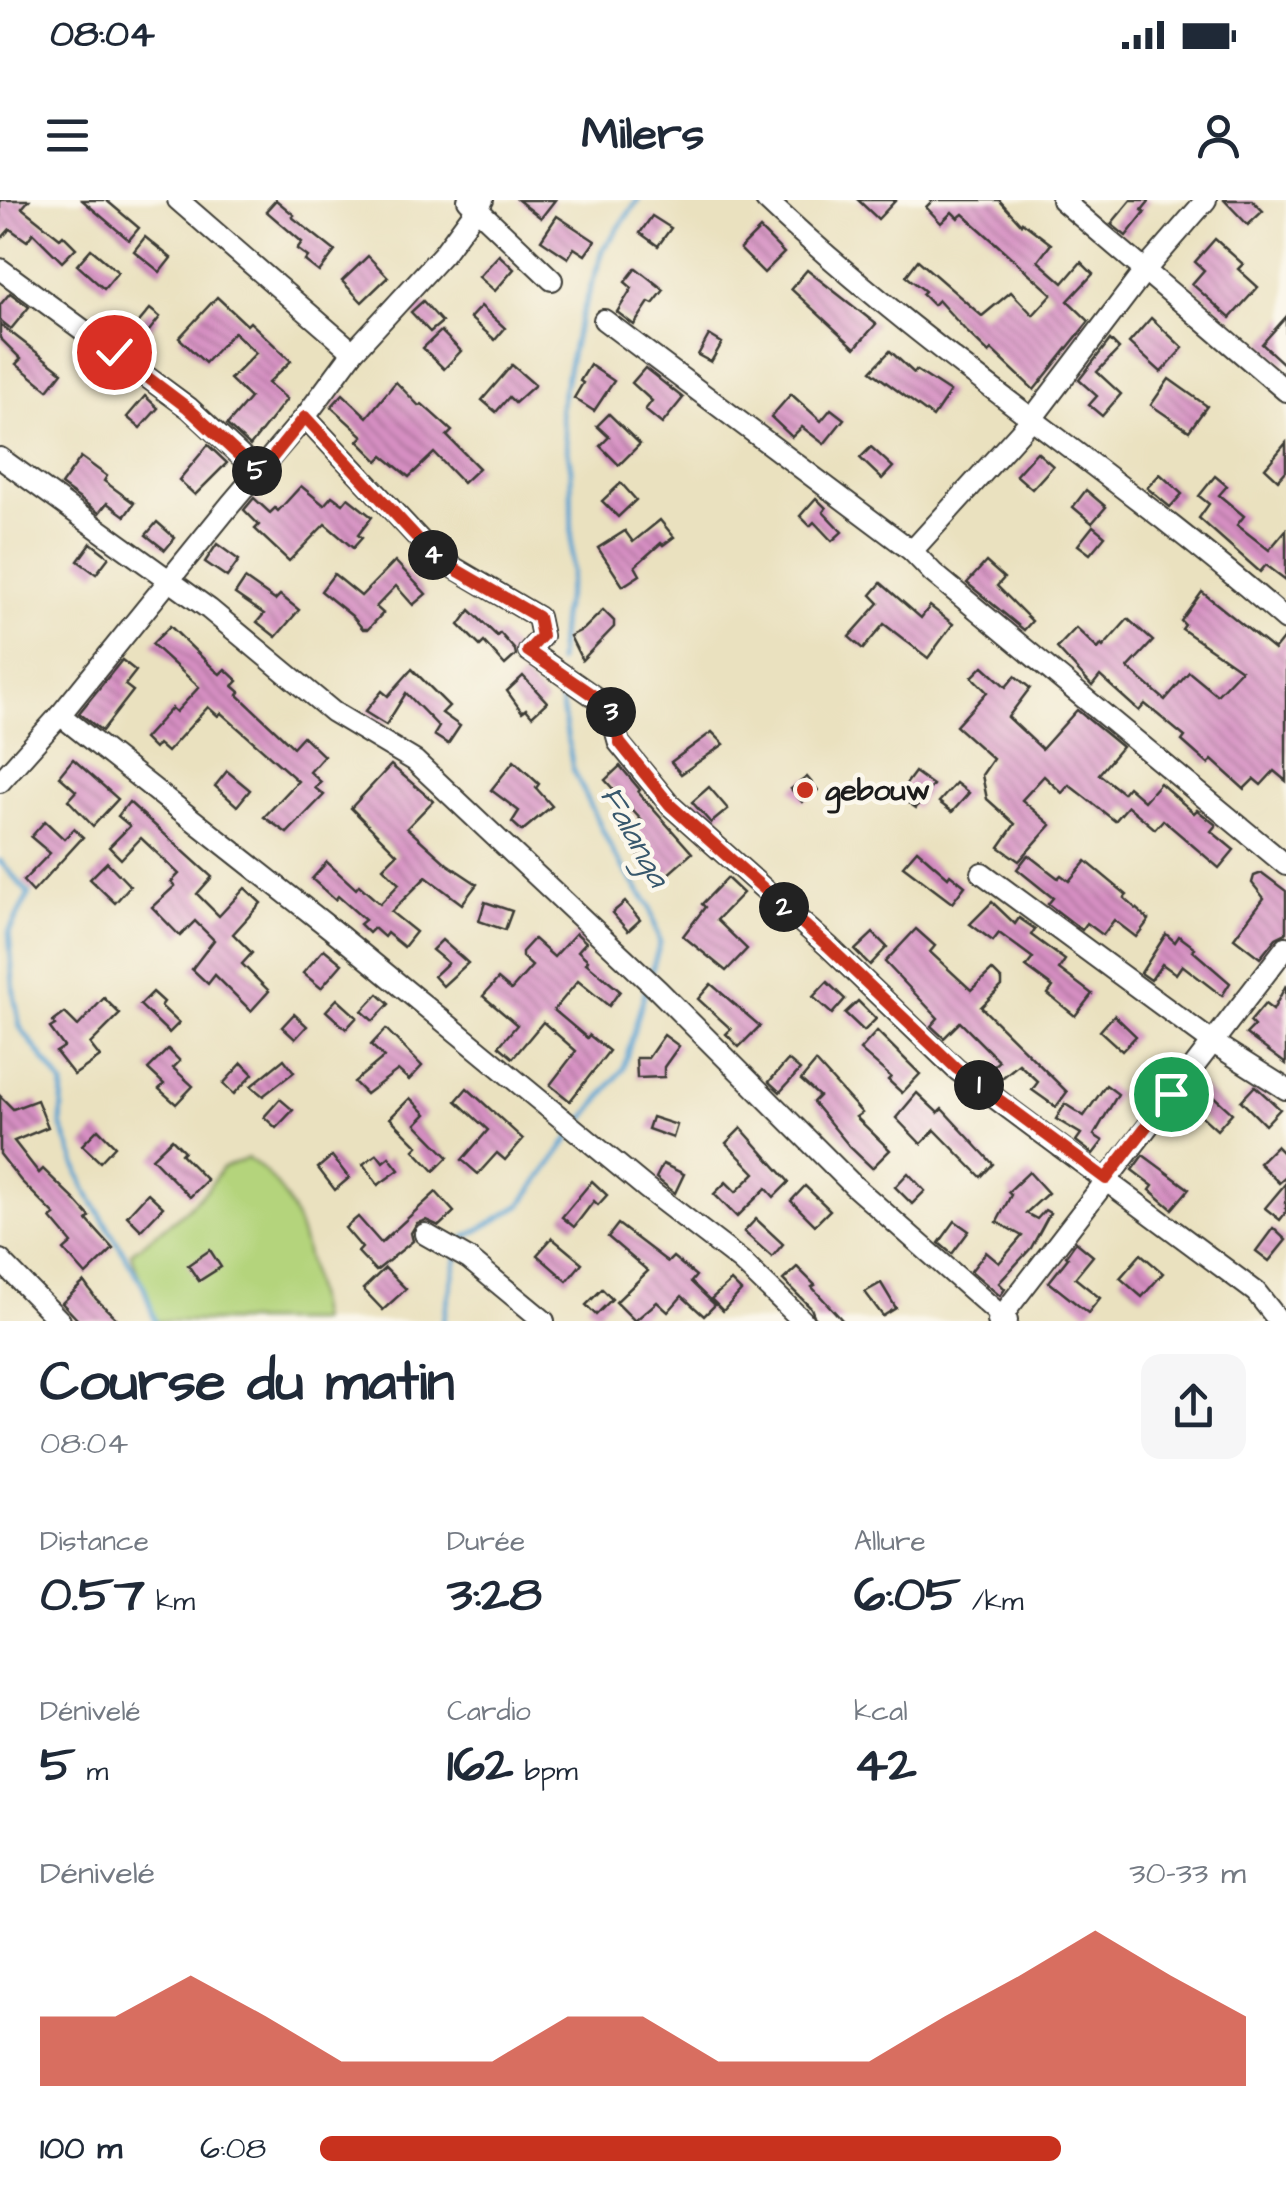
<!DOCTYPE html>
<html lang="fr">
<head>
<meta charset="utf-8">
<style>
  body { margin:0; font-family:"Architects Daughter",sans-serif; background:#f6f6f7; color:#1f2937; height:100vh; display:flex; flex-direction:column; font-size:38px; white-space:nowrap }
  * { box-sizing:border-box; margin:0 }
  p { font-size:32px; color:#747a83 }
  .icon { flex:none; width:55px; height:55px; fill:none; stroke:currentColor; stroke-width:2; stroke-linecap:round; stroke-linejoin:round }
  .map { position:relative; height:1121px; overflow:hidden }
  .side { display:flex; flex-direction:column; background:#fff; flex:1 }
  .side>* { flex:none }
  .pin { position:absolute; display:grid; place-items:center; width:85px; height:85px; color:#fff; margin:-42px; border:5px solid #fff; border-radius:50%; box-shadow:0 2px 10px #0007 }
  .km { position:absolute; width:50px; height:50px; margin:-25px; border-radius:50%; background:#222; color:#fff; font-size:28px; line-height:50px; text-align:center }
  .round { display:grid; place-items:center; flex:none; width:105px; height:105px; border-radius:20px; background:#f6f6f7 }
  .overview { display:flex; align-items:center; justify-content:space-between; height:170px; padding:0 40px }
  h1 { font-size:55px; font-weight:700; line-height:75px }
  .figures { display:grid; grid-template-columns:repeat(3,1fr); gap:15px; height:170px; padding:10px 40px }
  .figures div { display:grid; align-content:center }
  .figures b { font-size:50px; font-weight:700 }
  .figures small { font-size:28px; font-weight:400 }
  .figures p { font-size:28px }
  .chart { height:280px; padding:20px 40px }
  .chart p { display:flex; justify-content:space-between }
  .chart svg { width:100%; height:180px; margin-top:10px; fill:#c8321e; opacity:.7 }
  ul { padding:0 40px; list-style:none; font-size:32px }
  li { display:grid; grid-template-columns:160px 120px 1fr; align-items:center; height:75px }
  li i { height:25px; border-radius:12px; background:#c8321e }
  .status { display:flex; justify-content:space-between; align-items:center; height:70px; padding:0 50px; background:#fff; direction:ltr }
  .status svg { height:28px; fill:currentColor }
  header { display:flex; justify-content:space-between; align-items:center; height:130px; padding:0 40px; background:#fff; font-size:45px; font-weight:700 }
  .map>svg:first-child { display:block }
  .green { fill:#b4d47b; stroke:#68784c; stroke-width:2.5 }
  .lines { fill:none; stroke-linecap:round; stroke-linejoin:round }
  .stream { stroke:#5aa2d0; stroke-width:5 }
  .building { fill:url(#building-back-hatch) }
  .street-casing { stroke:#3b3a34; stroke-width:24 }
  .street { stroke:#fff; stroke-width:20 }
  .route-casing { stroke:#fff; stroke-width:20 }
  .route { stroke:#c8321e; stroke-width:12 }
  .poi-dot { fill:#c8321e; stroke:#fbf7ec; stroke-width:4 }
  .labels { text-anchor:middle; stroke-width:9; stroke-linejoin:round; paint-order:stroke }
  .poi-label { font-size:30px; font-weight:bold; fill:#1c1c1c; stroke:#fbf7ec; text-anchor:start }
  .water-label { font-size:32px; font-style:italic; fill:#38586d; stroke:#fbf7ec }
</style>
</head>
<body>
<div class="status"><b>08:04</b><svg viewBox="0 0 49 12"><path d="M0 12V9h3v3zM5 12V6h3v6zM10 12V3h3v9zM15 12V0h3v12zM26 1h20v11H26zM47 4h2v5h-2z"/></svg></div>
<header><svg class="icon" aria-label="menu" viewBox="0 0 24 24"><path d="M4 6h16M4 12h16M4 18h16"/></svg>Milers<svg class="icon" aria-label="person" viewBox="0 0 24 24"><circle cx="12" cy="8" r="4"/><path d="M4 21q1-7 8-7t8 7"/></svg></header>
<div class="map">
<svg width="1286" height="1121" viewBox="0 0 1286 1121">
  <defs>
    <pattern id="building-back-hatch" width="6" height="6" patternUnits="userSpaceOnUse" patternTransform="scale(2.5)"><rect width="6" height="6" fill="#d68fc2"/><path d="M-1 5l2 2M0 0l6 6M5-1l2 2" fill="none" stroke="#ad749d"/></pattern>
  </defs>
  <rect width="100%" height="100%" fill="#fbf7ec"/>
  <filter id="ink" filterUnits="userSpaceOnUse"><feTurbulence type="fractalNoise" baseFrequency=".01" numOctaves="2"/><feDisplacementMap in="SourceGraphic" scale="20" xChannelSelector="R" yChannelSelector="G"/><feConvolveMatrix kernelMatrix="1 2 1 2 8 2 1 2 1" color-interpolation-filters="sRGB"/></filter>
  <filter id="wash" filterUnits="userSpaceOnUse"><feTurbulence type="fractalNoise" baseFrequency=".0048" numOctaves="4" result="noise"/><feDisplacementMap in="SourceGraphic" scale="40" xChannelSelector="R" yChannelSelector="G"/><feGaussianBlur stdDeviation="2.25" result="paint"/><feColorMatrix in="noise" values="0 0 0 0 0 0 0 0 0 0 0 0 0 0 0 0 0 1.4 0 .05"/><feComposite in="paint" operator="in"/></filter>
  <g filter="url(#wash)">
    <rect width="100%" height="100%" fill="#eae1bf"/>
    <path class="green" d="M248,958C303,994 308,1061 320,1121H155L131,1053L179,1016L207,990L222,968Z"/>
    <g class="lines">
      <g class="stream">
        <polyline points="558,462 562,416 572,372 571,269 560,207 576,133 603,50 638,0"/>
        <polyline points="557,478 573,569 614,654 650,707 660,743 651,773"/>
        <polyline points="0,661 29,694 9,732 14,794 20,827 63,885 61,924 85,989 144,1087 155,1121"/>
        <polyline points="580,924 623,869 646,788"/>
        <polyline points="461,1046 463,1039 521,1005 573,933"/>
        <polyline points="443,1121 457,1057"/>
      </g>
    </g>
    <g id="blocks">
      <g class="building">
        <polygon points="0,0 29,0 22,8 60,38 63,35 76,48 62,62 33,33 27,41 10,29 0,40"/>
        <polygon points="82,0 106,0 139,28 129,40"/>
        <polygon points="276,0 294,15 292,17 335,51 319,72 305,61 308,57 297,49 302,42 266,11"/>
        <polygon points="518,0 555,0 541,18"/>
        <polygon points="858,0 896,0 878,19"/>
        <polygon points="933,0 999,0 1021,24 1022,22 1051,44 1038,61 1063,83 1081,62 1093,74 1068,101 1089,121 1034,190 992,150 989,153 967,132 938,100 933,105 922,94 925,91 906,76 918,60 982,116 1011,92 1033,115 1052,94 963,14 958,18 952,12 941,23 926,7"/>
        <polygon points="1131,0 1150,0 1142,10 1145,12 1126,36 1111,24"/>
        <polygon points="1224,0 1252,0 1263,11 1248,25"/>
        <polygon points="557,16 595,41 585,55 574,48 568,58 541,40"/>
        <polygon points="652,16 671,28 658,46 640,33"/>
        <polygon points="760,29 784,53 764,73 740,49"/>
        <polygon points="145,37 171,58 160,72 134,51"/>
        <polygon points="1215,39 1243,64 1238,69 1258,87 1230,118 1192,84 1204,70 1195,62"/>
        <polygon points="91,49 118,72 104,89 77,65"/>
        <polygon points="499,55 514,69 495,91 479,77"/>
        <polygon points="368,56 388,77 362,102 342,81"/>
        <polygon points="636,68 664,90 653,104 649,102 634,125 617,112 632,88 625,82"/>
        <polygon points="807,70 876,124 855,148 791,89"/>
        <polygon points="10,93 29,107 11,129 0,120 0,105"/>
        <polygon points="217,97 247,125 250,122 291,161 268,183 287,199 250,246 227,225 250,198 230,179 256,153 234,132 205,163 179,138"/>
        <polygon points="423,101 442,122 430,132 411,112"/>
        <polygon points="481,106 505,128 495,140 470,118"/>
        <polygon points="150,109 160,117 145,136 135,127"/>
        <polygon points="1286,117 1286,166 1262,144"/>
        <polygon points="1151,118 1183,148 1161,172 1129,143"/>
        <polygon points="0,124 62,172 48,190 16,164 21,159 0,138"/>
        <polygon points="441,131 461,151 444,169 423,148"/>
        <polygon points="709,135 722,143 711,162 698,155"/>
        <polygon points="1110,140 1119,149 1097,172 1121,194 1102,216 1089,205 1097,196 1079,180"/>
        <polygon points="890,151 914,173 916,170 950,192 933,217 871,171"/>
        <polygon points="512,165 535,185 515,203 509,197 496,212 482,200"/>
        <polygon points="590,165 614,181 594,211 574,198 583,183 580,181"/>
        <polygon points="645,168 683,198 662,224 645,210 652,201 632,183"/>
        <polygon points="1169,179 1207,206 1189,231 1151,205"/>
        <polygon points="396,182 419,206 422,204 452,231 447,236 479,268 463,283 434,253 409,277 383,256 378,261 358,241 363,236 331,207 343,194 367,217"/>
        <polygon points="791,194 821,221 831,209 844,219 824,244 802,227 792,237 771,217"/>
        <polygon points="145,196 158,208 140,228 127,217"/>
        <polygon points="609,214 640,244 619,265 600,246 609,237 597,226"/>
        <polygon points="1286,243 1286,271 1278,280 1265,268"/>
        <polygon points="208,245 227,263 195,295 179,280"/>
        <polygon points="871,247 893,267 882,279 860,258"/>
        <polygon points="1037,252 1053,266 1032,289 1016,275"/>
        <polygon points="81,257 107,276 104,281 134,303 125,316 107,303 99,313 61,285"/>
        <polygon points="1160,274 1182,294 1170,307 1147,288"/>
        <polygon points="1215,276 1227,286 1219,295 1244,316 1237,325 1269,350 1286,330 1286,380 1266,365 1260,372 1199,318 1209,304 1199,296"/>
        <polygon points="621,283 636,300 618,317 602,301"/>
        <polygon points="301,286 324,305 332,296 343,304 348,298 372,317 358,335 362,338 353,348 325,324 289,361 255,329 259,325 244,310 254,298 270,313 275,308 278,311"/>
        <polygon points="1086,290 1106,307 1092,323 1073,307"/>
        <polygon points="816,298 826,308 823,312 842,332 832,341 814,322 810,326 800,316"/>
        <polygon points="660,320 674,337 663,345 661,343 635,366 640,375 623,386 598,348 625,331 633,342"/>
        <polygon points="157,322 175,338 165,350 146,335"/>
        <polygon points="1093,326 1105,336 1090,354 1078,345"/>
        <polygon points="91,343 109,357 96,374 78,361"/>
        <polygon points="217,344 239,360 227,377 205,362"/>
        <polygon points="395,361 426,394 413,405 396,386 376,407 383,413 368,429 363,429 352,416 321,391 334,374 361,396"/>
        <polygon points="986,362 1004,378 997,386 1032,421 1024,430 967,383"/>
        <polygon points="245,379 275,400 280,395 299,410 276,437 257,422 264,414 235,394"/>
        <polygon points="881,383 921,418 930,406 953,424 928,458 884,424 863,449 849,437 879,403 871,395"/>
        <polygon points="1202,392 1274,450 1286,435 1286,581 1274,571 1261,585 1254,579 1244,589 1212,560 1208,564 1182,541 1185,537 1145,504 1139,511 1100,476 1092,486 1057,448 1076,428 1098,449 1101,445 1103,447 1128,419 1153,441 1128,468 1165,500 1189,472 1217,495 1241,470 1182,429 1185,425 1181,421"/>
        <polygon points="470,410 497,436 500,433 515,450 516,455 505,465 484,442 480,446 459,425"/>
        <polygon points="603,410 614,421 614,427 582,460 570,436 584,429"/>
        <polygon points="170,426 215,470 220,474 225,469 238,481 233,486 240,492 238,495 293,547 303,536 324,556 310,572 321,582 315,588 324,595 287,633 264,617 298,581 221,513 218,516 208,507 167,552 158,544 154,549 144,539 172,508 176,512 199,487 152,444"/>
        <polygon points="122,460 136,471 125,485 133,491 102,531 79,513"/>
        <polygon points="983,466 1006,487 1015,476 1030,488 1008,517 1042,549 1077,510 1122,547 1099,574 1123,593 1128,587 1144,601 1160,583 1194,613 1197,610 1216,625 1211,631 1234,650 1219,668 1163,620 1155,629 1128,606 1115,621 1069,585 1062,593 1044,576 1022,600 1051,625 1019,661 999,647 1015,624 987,599 982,575 993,559 956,526 987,492 972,477"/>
        <polygon points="412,469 449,506 442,513 460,526 448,544 434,535 439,527 406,493 386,525 365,512 382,491 388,496"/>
        <polygon points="523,476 547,502 532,516 526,509 522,512 507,491"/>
        <polygon points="712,532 724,544 681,574 671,562"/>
        <polygon points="73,559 118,599 93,626 68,600 76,591 59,576"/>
        <polygon points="514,561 539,584 536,588 552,606 522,631 512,622 519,611 491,590"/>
        <polygon points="391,565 433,601 407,628 447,664 477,684 462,704 426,677 391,712 416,732 404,747 387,733 384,737 374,728 369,733 360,724 365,720 338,696 335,700 312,679 327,662 356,689 359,685 380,704 399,684 383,668 397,654 351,608"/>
        <polygon points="620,566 640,590 638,592 692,653 666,676 643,651 638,655 624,639 644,623 605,580"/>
        <polygon points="227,571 250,590 237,606 215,586"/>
        <polygon points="915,572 933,585 916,608 898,595"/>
        <polygon points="807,577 818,590 802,602 791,589"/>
        <polygon points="956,583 969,593 952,612 939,602"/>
        <polygon points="709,587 728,609 711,623 692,602"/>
        <polygon points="129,602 212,677 197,694 219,716 245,688 261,703 233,734 252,753 242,764 269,791 251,811 215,775 208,784 192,769 214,740 195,721 180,736 152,707 175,686 171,682 179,674 141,638 121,659 109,647 130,626 118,616"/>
        <polygon points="45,621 64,639 74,629 83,637 33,692 23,681 50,653 31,637"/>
        <polygon points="917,650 948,677 950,674 965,686 952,703 903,666"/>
        <polygon points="1028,655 1058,678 1061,675 1069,681 1086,661 1127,695 1124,698 1149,720 1136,737 1114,720 1103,735 1087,723 1082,730 1048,704 1053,698 1017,669"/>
        <polygon points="107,662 130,686 115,703 90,679"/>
        <polygon points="1262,673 1286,691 1286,733 1276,738 1260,758 1234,738 1264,698 1252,683 1254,676"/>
        <polygon points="727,678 743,693 717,720 747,749 726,771 683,736 705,707 702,704"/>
        <polygon points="485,702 512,711 505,730 479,721"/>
        <polygon points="625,702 640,720 628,731 612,713"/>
        <polygon points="992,702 1015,724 1019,718 1035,729 1031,735 1065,760 1059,769 1092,794 1075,816 1048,794 1053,787 1026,767 1033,758 999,733 993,741 970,724"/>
        <polygon points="916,729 935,746 930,752 971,790 992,770 1002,780 1002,786 981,807 1067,892 1056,907 1032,890 1038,882 1019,864 997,882 985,873 999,861 960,822 944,838 931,826 938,818 885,762"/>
        <polygon points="576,733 586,742 578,751 588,760 586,763 620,791 609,806 578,781 554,810 587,838 589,835 609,851 570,901 550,885 576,851 543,822 513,858 499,846 517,825 483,796 498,779 511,790 532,766 522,757 522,752 534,739 554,757"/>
        <polygon points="873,733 887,747 870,765 855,750"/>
        <polygon points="1166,734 1175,742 1179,736 1195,748 1193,751 1230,783 1222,796 1182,765 1176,774 1162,764 1151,780 1141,773"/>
        <polygon points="442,740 468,763 443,786 434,776 448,763 432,750"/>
        <polygon points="324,749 342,764 321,788 303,773"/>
        <polygon points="827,782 845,799 832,814 813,797"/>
        <polygon points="711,784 760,826 739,847 726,834 731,829 698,799"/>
        <polygon points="1286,785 1286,864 1246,834 1254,826 1250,822 1265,804 1273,810"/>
        <polygon points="153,792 164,802 161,806 179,823 169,833 140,805"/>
        <polygon points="378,794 389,804 373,821 362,811"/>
        <polygon points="104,798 120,814 90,844 100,857 74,875 56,852 64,847 50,828 55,825 53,822 65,813 78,826"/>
        <polygon points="337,799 357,817 346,829 326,811"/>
        <polygon points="858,801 876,819 864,831 845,813"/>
        <polygon points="294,814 307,826 295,839 282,827"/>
        <polygon points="1114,815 1136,836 1122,851 1100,831"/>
        <polygon points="386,829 422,866 409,880 398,870 366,894 354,882 384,857 371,845"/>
        <polygon points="877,831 920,874 902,893 888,880 891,877 860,850"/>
        <polygon points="664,835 679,846 664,867 664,877 637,878 636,858 648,858"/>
        <polygon points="168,849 180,861 173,868 193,886 176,904 159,889 164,884 148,869"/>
        <polygon points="284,859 294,872 263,896 251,886"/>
        <polygon points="788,860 800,870 780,892 769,882"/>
        <polygon points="816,862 862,913 856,917 890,950 872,968 850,947 813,902 819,896 801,880"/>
        <polygon points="242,863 253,874 234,894 223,884"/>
        <polygon points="1200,884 1232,913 1217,930 1185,901"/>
        <polygon points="1106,885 1118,894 1094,935 1103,941 1093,954 1076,941 1081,934 1056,919 1065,904 1084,916"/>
        <polygon points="1255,886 1280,909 1265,925 1241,901"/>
        <polygon points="467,888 523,939 505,960 497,953 478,974 462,960 488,930 456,901"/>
        <polygon points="917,893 938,913 942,909 993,964 981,977 935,930 921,944 896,918"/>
        <polygon points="0,896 13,909 37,900 48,927 14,941 39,973 43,969 74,999 90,1017 87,1020 113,1049 86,1075 64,1050 72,1043 51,1018 55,1015 21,981 0,954"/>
        <polygon points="410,898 426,914 416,924 448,957 434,971 414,950 418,946 390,918"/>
        <polygon points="280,899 293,910 276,928 264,917"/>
        <polygon points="652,917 677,925 673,938 648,929"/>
        <polygon points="741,928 789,982 774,997 766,988 737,1017 714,994 726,982 736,992 755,973 726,943"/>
        <polygon points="98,929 115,946 100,962 82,945"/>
        <polygon points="172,939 184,951 181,954 207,980 190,997 152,958"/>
        <polygon points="1276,946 1286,956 1286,977 1279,983 1259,963"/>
        <polygon points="377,954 383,962 389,957 399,970 378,985 363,964"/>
        <polygon points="1143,955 1189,989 1172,1009 1150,990 1153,986 1132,970"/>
        <polygon points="332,956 349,978 335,990 318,968"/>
        <polygon points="663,964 684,974 675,993 656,978"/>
        <polygon points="1029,972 1048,993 1026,1013 1037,1019 1045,1010 1050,1013 1031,1048 999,1083 1005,1089 1000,1096 971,1071 986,1052 999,1063 1022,1036 997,1022 1011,995 1008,992"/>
        <polygon points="908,973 925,991 912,1004 895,987"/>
        <polygon points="592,981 607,995 598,1005 594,1001 574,1027 562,1017"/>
        <polygon points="1286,983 1286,1012 1280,1020 1265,1008"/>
        <polygon points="805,986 830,1010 815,1025 791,1001"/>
        <polygon points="436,992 454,1012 439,1026 426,1020 417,1023 411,1033 413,1041 376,1071 358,1052 362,1048 345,1028 358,1017 381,1043"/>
        <polygon points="148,993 163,1007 141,1030 127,1016"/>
        <polygon points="756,1019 783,1044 772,1057 744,1032"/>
        <polygon points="955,1021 969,1031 952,1054 939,1043"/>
        <polygon points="618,1024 668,1062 673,1057 696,1076 691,1082 715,1105 704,1116 682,1096 668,1112 657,1102 635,1121 616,1102 648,1071 608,1037"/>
        <polygon points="1273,1028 1286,1040 1269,1061 1256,1051"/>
        <polygon points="552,1038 582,1063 567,1081 537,1055"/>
        <polygon points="1076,1042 1093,1056 1075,1078 1100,1098 1088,1113 1049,1082 1068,1058 1066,1056"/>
        <polygon points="210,1050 221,1067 199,1081 188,1065"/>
        <polygon points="1141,1054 1163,1073 1142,1097 1120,1078"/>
        <polygon points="797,1067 815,1085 812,1087 843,1121 816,1121 811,1108 783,1080"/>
        <polygon points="385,1068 406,1089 383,1110 363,1089"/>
        <polygon points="731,1081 741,1091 723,1111 711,1099"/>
        <polygon points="84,1082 96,1099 119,1121 79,1121 62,1103"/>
        <polygon points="881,1083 896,1108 883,1116 865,1092"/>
        <polygon points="602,1089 612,1099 596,1115 586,1105"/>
      </g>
    </g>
  </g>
  <g filter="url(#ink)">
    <use href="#blocks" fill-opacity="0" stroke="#3b3a34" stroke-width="2.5"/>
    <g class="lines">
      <defs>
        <g id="street">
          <polyline points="178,0 353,152"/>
          <polyline points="468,0 552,80"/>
          <path d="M766,0C928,154 1118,273 1286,420"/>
          <polyline points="1062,0 1286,191"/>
          <polyline points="0,69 189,208 259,273"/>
          <polyline points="604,120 912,351 933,373 1286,665"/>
          <polyline points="305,217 436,357 538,417 542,436 529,451 609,507 619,543 670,605 828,746 956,869 1256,1092 1279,1121"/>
          <polyline points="0,258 209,409 333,512 415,561 658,790 854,986 1007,1121"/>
          <polyline points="912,351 1031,220 1146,69 1206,0"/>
          <polyline points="60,515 340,736 646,988 741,1061 803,1121"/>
          <polyline points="0,582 60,515 230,305 305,217 353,152 443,54 483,0"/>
          <polyline points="982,673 1212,842 1286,889"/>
          <polyline points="425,1034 469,1059 544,1121"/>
          <polyline points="0,1060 60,1121"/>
          <polyline points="998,1121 1286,747"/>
        </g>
      </defs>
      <use href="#street" class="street-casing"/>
      <use href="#street" class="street"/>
    </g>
  </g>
  <g class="lines" filter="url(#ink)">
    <defs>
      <polyline id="route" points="114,152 188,208 259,274 305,217 436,358 538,417 542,436 528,451 610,507 620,543 670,605 828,746 956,868 1106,979 1171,894"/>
    </defs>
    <use href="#route" class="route-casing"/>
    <use href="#route" class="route"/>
  </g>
  <circle class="poi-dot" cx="805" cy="590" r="10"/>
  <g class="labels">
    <g class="poi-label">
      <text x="825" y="600">gebouw</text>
    </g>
    <g class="water-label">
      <text transform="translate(636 636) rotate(61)" y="11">Falanga</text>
    </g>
  </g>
</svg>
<div class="pin" style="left:1171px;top:894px;background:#1e9e55"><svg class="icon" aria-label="arrive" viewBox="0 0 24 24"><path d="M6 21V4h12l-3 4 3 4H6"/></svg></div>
<div class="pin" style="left:114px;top:152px;background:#d93025"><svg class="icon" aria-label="check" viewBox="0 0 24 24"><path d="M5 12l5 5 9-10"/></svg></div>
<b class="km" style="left:979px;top:885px">1</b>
<b class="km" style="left:784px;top:707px">2</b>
<b class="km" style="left:611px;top:512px">3</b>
<b class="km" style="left:433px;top:355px">4</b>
<b class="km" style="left:257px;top:271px">5</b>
</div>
<section class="side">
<div class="overview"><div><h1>Course du matin</h1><p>08:04</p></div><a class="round"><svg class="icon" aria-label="share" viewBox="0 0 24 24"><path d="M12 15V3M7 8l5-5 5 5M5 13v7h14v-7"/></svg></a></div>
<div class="figures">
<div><p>Distance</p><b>0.57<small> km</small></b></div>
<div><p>Durée</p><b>3:28</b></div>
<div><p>Allure</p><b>6:05<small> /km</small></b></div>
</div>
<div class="figures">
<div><p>Dénivelé</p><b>5<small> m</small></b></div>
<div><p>Cardio</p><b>162<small> bpm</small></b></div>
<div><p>kcal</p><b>42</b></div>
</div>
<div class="chart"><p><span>Dénivelé</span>30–33 m</p>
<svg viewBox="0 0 160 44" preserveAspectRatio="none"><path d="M0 44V27L10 27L20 17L30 27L40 38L50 38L60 38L70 27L80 27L90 38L100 38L110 38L120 27L130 17L140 6L150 17L160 27V44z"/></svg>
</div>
<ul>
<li><b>100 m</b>6:08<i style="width:80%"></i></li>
</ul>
</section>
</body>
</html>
